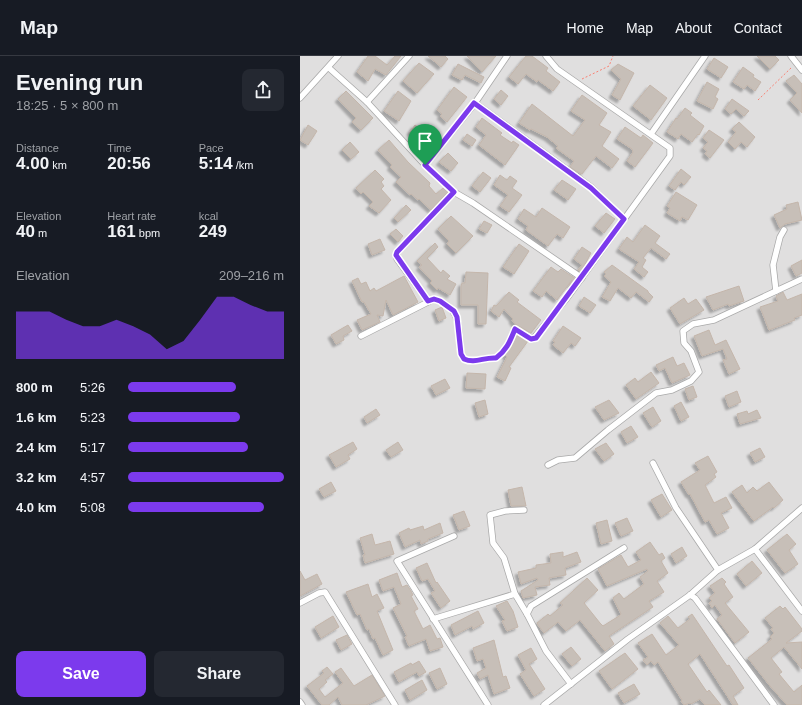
<!DOCTYPE html>
<html lang="en">
<head>
<meta charset="utf-8">
<style>
  body { margin:0; font-family:Arial,sans-serif; background:#242831; color:#f1f3f6; height:100vh; display:flex; flex-direction:column; font-size:15px; white-space:nowrap }
  * { box-sizing:border-box; margin:0 }
  p { font-size:13px; color:#9ea1a6 }
  .icon { flex:none; width:22px; height:22px; fill:none; stroke:currentColor; stroke-width:2; stroke-linecap:round; stroke-linejoin:round }
  .map { position:relative; flex:1; overflow:hidden }
  .drawer { display:flex; flex-direction:column; background:#171b24; width:300px }
  .drawer>* { flex:none }
  .pin { position:absolute; display:grid; place-items:center; width:34px; height:34px; color:#fff; margin:-41px -17px; border-radius:50% 50% 50% 0; rotate:-45deg; box-shadow:0 0 4px #0007 }
  .pin .icon { rotate:45deg }
  .round { display:grid; place-items:center; flex:none; width:42px; height:42px; border-radius:8px; background:#242831 }
  .headline { display:flex; align-items:center; justify-content:space-between; height:68px; padding:0 16px }
  h1 { font-size:22px; font-weight:700; line-height:30px }
  .figures { display:grid; grid-template-columns:repeat(3,1fr); gap:6px; height:68px; padding:4px 16px }
  .figures div { display:grid; align-content:center }
  .figures b { font-size:17px; font-weight:700 }
  .figures small { font-size:11px; font-weight:400 }
  .figures p { font-size:11px }
  .chart { height:112px; padding:8px 16px }
  .chart p { display:flex; justify-content:space-between }
  .chart svg { width:100%; height:72px; margin-top:4px; fill:#7c3aed; opacity:.7 }
  .button { display:flex; gap:8px; margin-top:auto; padding:8px 16px }
  .button a { flex:1; height:46px; border-radius:8px; background:#7c3aed; color:#fff; font-size:16px; font-weight:700; line-height:46px; text-align:center }
  .button a+a { background:#242831; color:#f1f3f6 }
  ul { padding:0 16px; list-style:none; font-size:13px }
  li { display:grid; grid-template-columns:64px 48px 1fr; align-items:center; height:30px }
  li i { height:10px; border-radius:5px; background:#7c3aed }
  header { display:flex; align-items:center; gap:24px; box-sizing:border-box; height:56px; padding:0 20px; background:#171b24; border-bottom:1px solid #363941 }
  header strong { font-size:19px }
  nav { display:flex; gap:22px; margin-inline-start:auto; font-size:14px }
  main { display:flex; flex:1; min-height:0 }
  .map>svg:first-child { display:block }
  .residential { fill:#e0dfdf }
  .building { fill:#c7bfb8; stroke:#c4b6ab; filter:url(#shadow) }
  .lines { fill:none; stroke-linecap:round; stroke-linejoin:round }
  .street-casing { stroke:#a9a9a9; stroke-width:7 }
  .path { stroke:#fa8072; stroke-width:1; stroke-dasharray:2 2; stroke-linecap:butt }
  .street { stroke:#fff; stroke-width:5.5 }
  .route-casing { stroke:#fff; stroke-width:8 }
  .route { stroke:#7c3aed; stroke-width:5 }
</style>
</head>
<body>
<header>
<strong>Map</strong>
<nav><a>Home</a><a>Map</a><a>About</a><a>Contact</a></nav>
</header>
<main>
<section class="drawer">
<div class="headline"><div><h1>Evening run</h1><p>18:25 · 5 × 800 m</p></div><a class="round"><svg class="icon" aria-label="share" viewBox="0 0 24 24"><path d="M12 15V3M7 8l5-5 5 5M5 13v7h14v-7"/></svg></a></div>
<div class="figures">
<div><p>Distance</p><b>4.00<small> km</small></b></div>
<div><p>Time</p><b>20:56</b></div>
<div><p>Pace</p><b>5:14<small> /km</small></b></div>
</div>
<div class="figures">
<div><p>Elevation</p><b>40<small> m</small></b></div>
<div><p>Heart rate</p><b>161<small> bpm</small></b></div>
<div><p>kcal</p><b>249</b></div>
</div>
<div class="chart"><p><span>Elevation</span>209–216 m</p>
<svg viewBox="0 0 160 44" preserveAspectRatio="none"><path d="M0 44V15L10 15L20 15L30 20L40 24L50 24L60 20L70 24L80 29L90 38L100 33L110 20L120 6L130 6L140 11L150 15L160 15V44z"/></svg>
</div>
<ul>
<li><b>800 m</b>5:26<i style="width:69%"></i></li>
<li><b>1.6 km</b>5:23<i style="width:72%"></i></li>
<li><b>2.4 km</b>5:17<i style="width:77%"></i></li>
<li><b>3.2 km</b>4:57<i style="width:100%"></i></li>
<li><b>4.0 km</b>5:08<i style="width:87%"></i></li>
</ul>
<div class="button"><a>Save</a><a>Share</a></div>
</section>
<div class="map">
<svg width="502" height="649" viewBox="0 0 502 649">
  <defs>
    <filter id="shadow"><feDropShadow dx="-3" dy="3" stdDeviation="1" flood-color="#0004"/></filter>
  </defs>
  <rect width="100%" height="100%" fill="#f2efe9"/>
  <rect class="residential" x="0" y="0" width="502" height="649"/>
  <g class="building">
    <polygon points="68,0 75,0 87,9 95,0 101,0 86,19 75,13 68,25 57,16"/>
    <polygon points="128,0 145,0 148,3 141,11"/>
    <polygon points="167,0 196,0 182,16"/>
    <polygon points="226,0 232,0 248,12 246,15 260,26 253,35 238,24 237,26 226,18 218,28 209,21"/>
    <polygon points="457,0 475,0 479,4 470,13"/>
    <polygon points="414,2 428,11 421,22 407,13"/>
    <polygon points="119,7 134,18 117,37 103,25"/>
    <polygon points="158,8 184,21 181,27 165,19 162,24 152,19"/>
    <polygon points="318,8 334,17 320,44 312,39 321,23 311,14"/>
    <polygon points="443,11 454,19 453,21 461,26 455,35 447,29 444,33 433,26"/>
    <polygon points="494,19 502,28 502,57 490,44 497,37 486,25"/>
    <polygon points="407,26 419,33 415,41 418,43 413,53 397,45"/>
    <polygon points="350,29 367,42 351,64 333,50"/>
    <polygon points="154,31 167,41 147,66 140,60 142,58 137,54"/>
    <polygon points="201,34 208,40 201,49 194,43"/>
    <polygon points="46,35 73,62 61,74 52,66 56,62 38,43"/>
    <polygon points="98,35 111,45 99,65 84,55"/>
    <polygon points="282,39 307,57 299,69 311,76 302,90 319,103 312,112 296,100 282,118 276,115 270,111 274,105 256,92 258,90 247,81 231,73 230,74 219,67 232,48 273,80 285,64 271,55"/>
    <polygon points="432,43 449,55 444,60 436,53 431,58 425,53"/>
    <polygon points="385,52 392,57 390,59 404,70 399,79 398,78 392,86 381,78 378,83 367,76 376,62 377,63"/>
    <polygon points="182,62 202,77 200,79 212,87 213,85 219,89 205,109 179,89 186,79 176,71"/>
    <polygon points="439,66 455,81 447,91 441,86 435,93 428,86 436,76 432,73"/>
    <polygon points="8,69 17,75 8,89 0,84"/>
    <polygon points="115,69 125,76 120,83 110,76"/>
    <polygon points="325,71 341,82 343,79 353,87 335,111 327,105 333,96 332,93 317,83"/>
    <polygon points="409,74 424,84 410,102 405,98 407,95 403,92 408,86 403,82"/>
    <polygon points="167,78 176,84 172,90 163,84"/>
    <polygon points="89,84 108,106 130,127 129,130 136,138 143,132 148,136 131,154 119,143 118,144 111,138 110,139 96,126 101,121 90,111 92,109 78,94"/>
    <polygon points="50,86 59,96 51,103 42,94"/>
    <polygon points="148,97 158,107 151,115 139,106"/>
    <polygon points="381,113 391,121 384,129 381,126 375,134 369,130"/>
    <polygon points="75,114 84,123 81,126 84,130 81,133 91,144 79,157 69,150 73,146 63,136 61,138 56,132"/>
    <polygon points="183,116 191,122 180,136 172,130"/>
    <polygon points="200,119 207,124 210,120 217,125 212,132 222,139 209,156 200,150 208,139 194,129"/>
    <polygon points="262,124 276,133 268,144 254,134"/>
    <polygon points="376,136 397,149 388,164 382,161 380,165 367,157 370,152 367,150"/>
    <polygon points="498,146 502,164 485,168 480,172 474,159 487,153 486,149"/>
    <polygon points="106,149 111,154 98,166 94,162"/>
    <polygon points="242,152 270,171 263,182 257,178 248,190 226,174 228,170 218,163 224,153 236,161"/>
    <polygon points="306,157 315,163 304,177 295,170"/>
    <polygon points="151,160 173,180 156,197 147,188 149,185 138,173"/>
    <polygon points="184,165 192,169 187,177 179,173"/>
    <polygon points="345,169 360,180 355,187 370,198 366,203 351,192 343,202 346,204 342,211 348,216 344,221 334,213 339,206 319,193 327,181 333,186"/>
    <polygon points="96,173 103,180 98,186 90,178"/>
    <polygon points="80,183 85,194 72,199 68,188"/>
    <polygon points="135,187 138,191 127,202 141,217 143,214 150,220 147,223 156,228 150,239 138,232 137,234 130,227 132,225 119,211 122,209 117,205"/>
    <polygon points="219,188 229,195 214,218 203,211"/>
    <polygon points="282,191 291,197 281,216 278,214 282,209 274,203"/>
    <polygon points="502,204 502,217 496,220 491,210"/>
    <polygon points="312,209 348,235 348,236 353,241 349,246 336,236 331,242 318,232 310,245 302,241 311,226 304,220 306,218 304,216"/>
    <polygon points="251,211 258,216 261,213 276,223 269,230 272,224 257,244 246,235 242,241 233,235"/>
    <polygon points="166,216 188,217 186,268 178,268 178,249 161,249 161,230 162,227 165,227"/>
    <polygon points="104,220 118,246 93,259 86,244 83,260 77,259 80,266 62,274 57,264 71,258 64,246 62,246 52,225 58,222 61,228 66,226 70,235 74,232 76,235"/>
    <polygon points="439,230 444,245 429,250 428,248 413,254 406,241"/>
    <polygon points="209,236 219,244 217,246 241,264 231,277 215,268 212,264 213,263 204,253 199,261 191,255 194,249 196,250"/>
    <polygon points="483,236 487,244 502,238 502,259 494,262 495,264 469,274 460,251 478,245 476,240"/>
    <polygon points="284,241 296,249 290,257 279,250"/>
    <polygon points="384,242 388,248 396,243 404,254 380,268 370,252"/>
    <polygon points="142,251 146,262 139,265 135,254"/>
    <polygon points="48,269 52,275 43,280 44,284 36,288 31,279"/>
    <polygon points="263,270 281,282 275,290 271,287 263,297 253,289 255,286 253,285"/>
    <polygon points="409,274 415,289 426,284 440,313 429,318 423,304 427,303 423,293 402,300 394,280"/>
    <polygon points="217,279 228,285 209,311 211,312 205,325 197,321 207,301 205,299"/>
    <polygon points="373,301 377,310 384,307 390,319 372,327 365,312 359,315 356,309"/>
    <polygon points="351,316 359,327 336,343 326,329 335,322 338,326"/>
    <polygon points="167,317 186,318 185,333 166,332"/>
    <polygon points="145,323 150,332 136,339 131,330"/>
    <polygon points="393,330 397,341 389,344 385,333"/>
    <polygon points="437,335 441,346 429,351 425,340"/>
    <polygon points="185,344 188,358 179,361 175,347"/>
    <polygon points="309,344 319,357 304,364 295,351"/>
    <polygon points="381,346 389,361 381,365 374,350"/>
    <polygon points="353,351 361,365 352,371 343,357"/>
    <polygon points="76,353 80,359 67,367 64,361"/>
    <polygon points="457,354 461,362 440,368 437,358 447,355 448,358"/>
    <polygon points="331,370 338,381 327,387 321,376"/>
    <polygon points="53,386 57,393 48,399 50,403 36,411 29,399"/>
    <polygon points="98,386 103,394 91,401 86,394"/>
    <polygon points="306,387 314,398 304,405 295,393"/>
    <polygon points="460,392 465,401 455,406 450,397"/>
    <polygon points="408,400 417,416 414,418 416,421 405,429 414,447 426,441 432,452 421,457 429,472 417,478 409,464 405,466 390,438 389,439 381,426 400,414 395,407"/>
    <polygon points="31,426 36,435 24,441 19,433"/>
    <polygon points="469,426 483,444 474,452 473,451 454,465 432,436 442,429 447,437 453,431 457,435"/>
    <polygon points="222,431 226,450 211,450 208,434"/>
    <polygon points="362,438 372,454 361,461 351,444"/>
    <polygon points="164,455 170,470 159,474 153,459"/>
    <polygon points="327,462 333,475 321,480 315,467"/>
    <polygon points="307,464 312,485 301,488 296,467"/>
    <polygon points="140,467 143,477 128,483 128,485 121,488 120,484 105,491 99,477 109,472 110,474 123,470 124,474"/>
    <polygon points="72,478 75,489 90,485 94,498 65,507 63,499 65,499 60,482"/>
    <polygon points="487,478 496,488 489,494 498,508 485,517 467,494"/>
    <polygon points="350,486 359,499 362,497 365,502 361,505 368,517 357,525 364,536 349,545 353,551 309,580 314,588 305,595 280,564 266,575 258,566 244,577 238,569 237,567 248,558 250,560 263,549 260,547 287,522 298,534 284,547 300,567 303,570 319,560 321,558 313,542 319,537 324,543 344,528 340,521 348,515 347,513 307,530 298,513 321,499 328,511 341,504 336,496"/>
    <polygon points="382,491 387,500 376,507 371,498"/>
    <polygon points="263,496 263,501 277,496 281,506 265,512 266,519 249,522 250,529 235,531 237,539 223,542 221,535 238,524 237,522 221,528 218,516 236,512 236,509 251,507 250,498"/>
    <polygon points="452,505 462,517 446,530 437,518"/>
    <polygon points="127,507 136,527 137,526 150,545 141,552 131,537 135,535 128,523 122,525 116,512"/>
    <polygon points="0,515 5,524 17,518 22,528 0,540"/>
    <polygon points="97,517 102,531 107,529 111,535 113,539 111,540 118,553 114,555 123,573 130,569 137,583 140,582 143,591 130,595 126,583 109,590 105,581 107,580 93,552 101,548 94,531 83,535 79,524"/>
    <polygon points="422,522 426,526 424,528 433,541 425,547 449,576 435,587 417,563 422,559 415,549 412,552 409,547 412,545 409,542 415,537 410,530"/>
    <polygon points="68,528 72,541 77,538 84,552 77,555 93,594 83,599 75,582 73,583 69,573 67,574 60,558 57,559 46,536"/>
    <polygon points="207,545 213,555 218,571 207,575 202,565 205,564 196,550"/>
    <polygon points="480,550 483,553 485,551 502,573 502,575 486,587 502,586 502,613 484,591 471,602 482,616 479,618 494,636 502,629 502,648 500,649 487,649 470,630 448,602 472,583 470,581 474,577 471,573 473,572 465,562"/>
    <polygon points="178,555 184,567 173,573 172,570 155,579 151,569"/>
    <polygon points="392,558 427,610 429,609 444,632 433,640 438,649 433,649 400,598 388,608 407,636 409,634 421,649 405,649 400,643 391,648 390,647 384,649 381,645 382,644 358,606 354,609 351,605 347,609 343,604 348,601 338,587 352,578 366,599 379,589 360,567 368,560 378,572 390,563 388,561"/>
    <polygon points="33,560 39,571 21,582 15,571"/>
    <polygon points="47,579 52,588 41,594 36,584"/>
    <polygon points="194,584 203,621 206,620 210,632 194,638 188,619 180,623 177,617 186,612 183,603 177,605 173,592"/>
    <polygon points="271,591 281,603 272,610 262,598"/>
    <polygon points="231,592 237,603 229,608 245,633 234,640 220,618 226,614 218,599"/>
    <polygon points="325,597 338,613 312,633 299,615"/>
    <polygon points="119,605 126,616 119,620 117,616 99,626 94,616 111,607 112,609"/>
    <polygon points="27,611 33,618 25,624 27,626 19,633 25,641 43,627 35,616 41,612 54,630 72,619 85,640 66,649 42,649 38,641 29,649 22,649 7,630 24,617 22,615"/>
    <polygon points="140,612 147,628 137,633 129,617"/>
    <polygon points="122,624 127,634 110,644 105,634"/>
    <polygon points="334,628 340,638 324,647 318,637"/>
  </g>
  <g class="lines">
    <defs>
      <g id="street">
        <polyline points="491,0 502,14"/>
        <polyline points="29,12 67,46 125,109 154,136 173,147 282,222"/>
        <polyline points="0,42 38,0"/>
        <polyline points="67,46 109,0"/>
        <polyline points="175,47 291,131 324,163"/>
        <polyline points="351,78 405,0"/>
        <polyline points="125,109 175,47 207,0"/>
        <polyline points="476,235 473,209 480,181 484,174"/>
        <polyline points="128,245 97,203 97,196 154,136"/>
        <path d="M61,280L134,243C163,252 158,272 161,298L164,303C175,308 184,301 196,302C207,294 210,285 215,273L233,283L267,242L370,100V92L257,13L246,0"/>
        <polyline points="353,407 376,452 418,514"/>
        <polyline points="248,409 258,404 275,402 308,374 356,337 372,334 391,325 399,316 391,295 384,287 383,275 393,268 414,264 502,223"/>
        <polyline points="224,454 205,455 190,459 193,487 204,502 215,538 227,558"/>
        <polyline points="154,480 97,505 188,649"/>
        <polyline points="455,493 502,555"/>
        <polyline points="390,539 395,542 474,649"/>
        <polyline points="0,547 19,537 25,536 95,649"/>
        <polyline points="133,563 215,538"/>
        <polyline points="271,628 246,595 227,558 231,550 324,492"/>
        <polyline points="0,646 2,649"/>
        <polyline points="244,649 328,583 390,539 418,514 455,493 502,452"/>
      </g>
    </defs>
    <use href="#street" class="street-casing"/>
    <g class="path">
      <polyline points="282,23 309,10 313,0"/>
      <polyline points="458,44 492,11"/>
    </g>
    <use href="#street" class="street"/>
  </g>
  <g class="lines">
    <defs>
      <path id="route" d="M174,47L291,132L324,163L236,282L231,283L215,273C210,285 207,294 196,302C184,301 175,308 164,303L161,298L157,261L154,255L140,245L134,243L128,245L96,199L97,196L154,136L125,109Z"/>
    </defs>
    <use href="#route" class="route-casing"/>
    <use href="#route" class="route"/>
  </g>
</svg>
<div class="pin" style="left:125px;top:109px;background:#1e9e55"><svg class="icon" aria-label="arrive" viewBox="0 0 24 24"><path d="M6 21V4h12l-3 4 3 4H6"/></svg></div>
</div>
</main>
</body>
</html>
